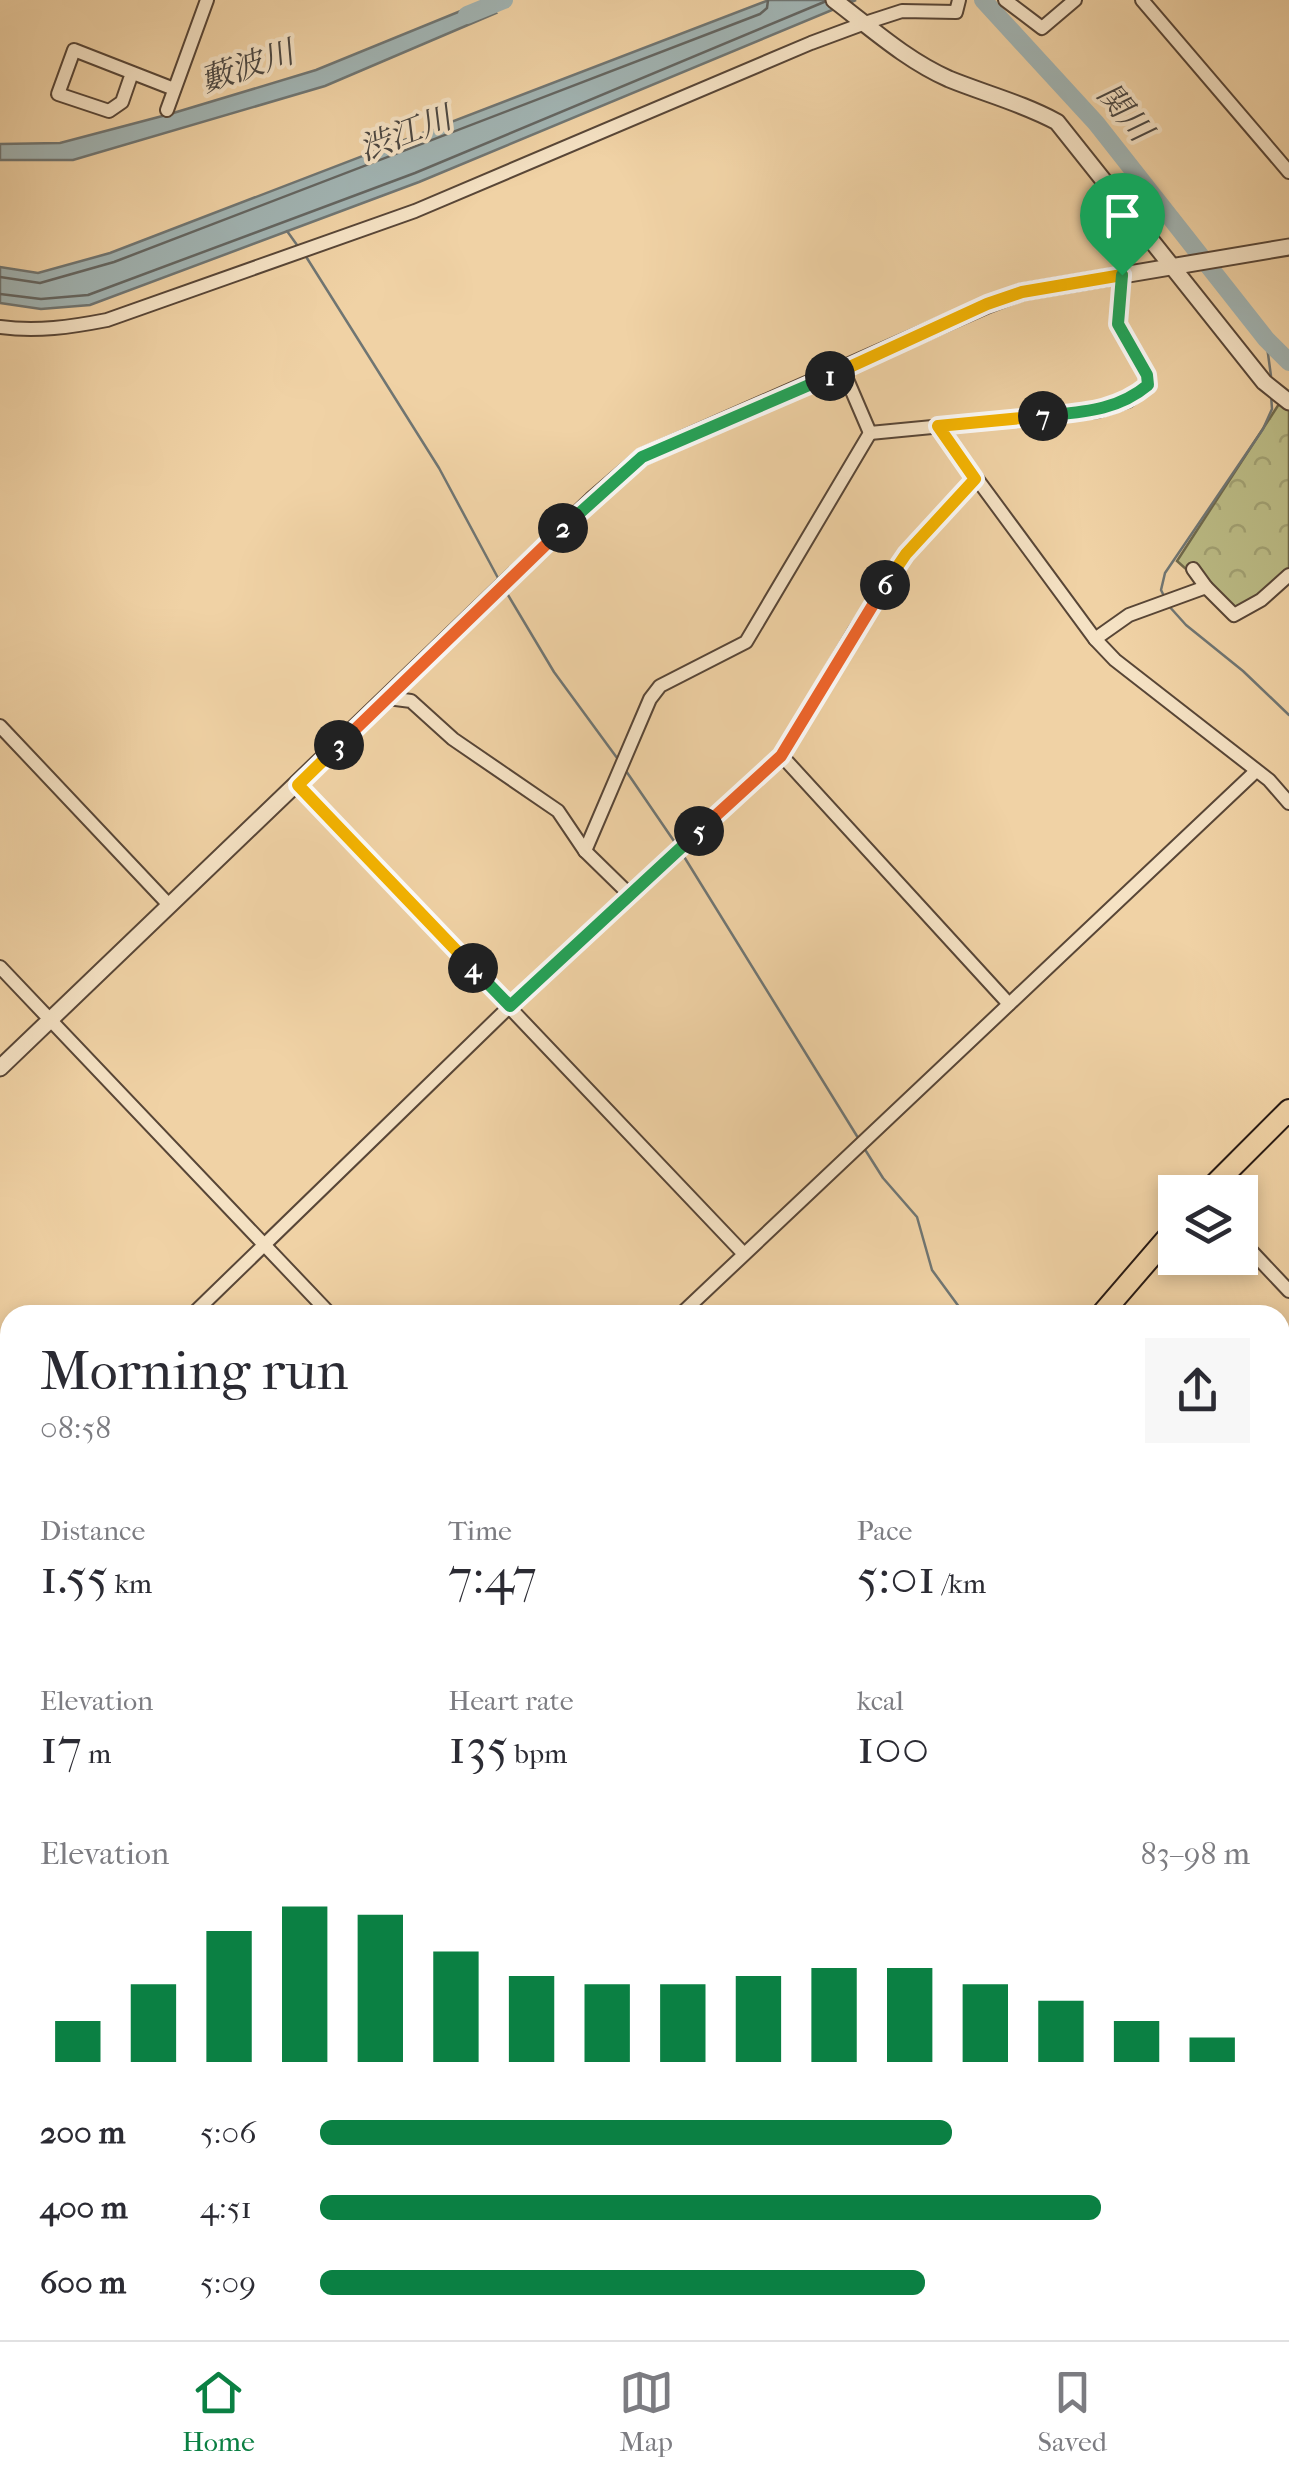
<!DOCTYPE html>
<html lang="en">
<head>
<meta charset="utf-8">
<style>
  body { margin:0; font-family:"IM FELL French Canon","Noto Serif JP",serif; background:#f7f7f7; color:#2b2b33; height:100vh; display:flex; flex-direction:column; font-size:38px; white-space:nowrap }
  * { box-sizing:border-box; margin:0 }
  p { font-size:32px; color:#7c7c81 }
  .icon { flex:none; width:55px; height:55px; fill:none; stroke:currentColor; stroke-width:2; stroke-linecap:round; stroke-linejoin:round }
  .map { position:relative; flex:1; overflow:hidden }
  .sheet { position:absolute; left:0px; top:1305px; width:1290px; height:1035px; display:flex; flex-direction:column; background:#fff; border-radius:30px 30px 0 0; box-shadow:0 5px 15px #0003 }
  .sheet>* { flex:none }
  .fabs { position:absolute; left:1158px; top:1175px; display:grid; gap:20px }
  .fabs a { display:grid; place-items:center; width:100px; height:100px; border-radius:0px; background:#fff; box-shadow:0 5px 15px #0003; font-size:50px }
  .pin { position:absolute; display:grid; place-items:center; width:85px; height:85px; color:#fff; margin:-102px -42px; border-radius:50% 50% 50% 0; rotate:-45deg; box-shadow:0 0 10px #0007 }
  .pin .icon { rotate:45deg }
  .km { position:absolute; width:50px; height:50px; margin:-25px; border-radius:50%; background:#222; color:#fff; font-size:28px; line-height:50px; text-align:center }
  .round { display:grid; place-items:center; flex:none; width:105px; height:105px; border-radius:0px; background:#f7f7f7 }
  .summary { display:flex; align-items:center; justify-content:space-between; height:170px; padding:0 40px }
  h1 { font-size:55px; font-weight:600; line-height:75px }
  .metrics { display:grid; grid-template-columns:repeat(3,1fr); gap:15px; height:170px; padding:10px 40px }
  .metrics div { display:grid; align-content:center }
  .metrics b { font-size:50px; font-weight:600 }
  .metrics small { font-size:28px; font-weight:400 }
  .metrics p { font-size:28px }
  .chart { height:280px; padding:20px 40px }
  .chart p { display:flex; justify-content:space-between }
  .chart svg { width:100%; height:180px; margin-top:10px; stroke:#0b8043; stroke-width:6 }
  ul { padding:0 40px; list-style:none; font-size:32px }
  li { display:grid; grid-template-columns:160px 120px 1fr; align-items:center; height:75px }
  li i { height:25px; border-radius:12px; background:#0b8043 }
  .tab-bar { display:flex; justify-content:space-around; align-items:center; height:140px; border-top:2px solid #e1e1e2; background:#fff; font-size:28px; color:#7c7c81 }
  .tab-bar a { display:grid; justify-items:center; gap:5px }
  .tab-bar .active { color:#0b8043 }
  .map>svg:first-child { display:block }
  .forest { fill:url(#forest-crowns); stroke:#706a4c; stroke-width:2.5 }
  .water { fill:#a1b4b3; stroke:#707673; stroke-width:2.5 }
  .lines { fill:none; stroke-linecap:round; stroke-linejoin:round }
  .shore { stroke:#646662; stroke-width:2.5 }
  .stream { stroke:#707673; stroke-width:2.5 }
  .river { stroke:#a1b4b3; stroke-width:18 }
  .minor-casing { stroke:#584637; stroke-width:16 }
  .tertiary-casing { stroke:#584637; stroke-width:19 }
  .secondary-casing { stroke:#261812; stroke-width:21 }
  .primary-casing { stroke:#261812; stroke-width:24 }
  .minor { stroke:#f5e2c4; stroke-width:12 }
  .tertiary { stroke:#f5e2c4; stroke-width:15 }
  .secondary { stroke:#f5e2c4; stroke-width:18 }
  .primary { stroke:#f0d2a5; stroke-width:20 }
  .split-1-casing { stroke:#fff; stroke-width:20 }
  .split-2-casing { stroke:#fff; stroke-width:20 }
  .split-3-casing { stroke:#fff; stroke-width:20 }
  .split-4-casing { stroke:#fff; stroke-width:20 }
  .split-5-casing { stroke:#fff; stroke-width:20 }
  .split-6-casing { stroke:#fff; stroke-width:20 }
  .split-7-casing { stroke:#fff; stroke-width:20 }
  .split-8-casing { stroke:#fff; stroke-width:20 }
  .split-1 { stroke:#f5b400; stroke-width:12 }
  .split-2 { stroke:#22a559; stroke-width:12 }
  .split-3 { stroke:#f0652b; stroke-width:12 }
  .split-4 { stroke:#f5b400; stroke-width:12 }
  .split-5 { stroke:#22a559; stroke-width:12 }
  .split-6 { stroke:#f0652b; stroke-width:12 }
  .split-7 { stroke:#f5b400; stroke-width:12 }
  .split-8 { stroke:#22a559; stroke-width:12 }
  .labels { text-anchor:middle; stroke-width:8; stroke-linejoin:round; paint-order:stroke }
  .water-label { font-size:32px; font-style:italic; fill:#4b4742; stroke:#f5e2c4 }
</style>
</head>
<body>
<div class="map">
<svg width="1289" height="2340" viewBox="0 0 1289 2340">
  <defs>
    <pattern id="forest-crowns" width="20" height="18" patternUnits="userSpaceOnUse" patternTransform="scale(2.5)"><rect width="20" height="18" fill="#bbbb85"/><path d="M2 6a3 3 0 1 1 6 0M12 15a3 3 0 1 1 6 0" fill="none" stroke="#a1a072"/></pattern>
  </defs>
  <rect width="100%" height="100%" fill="#f0d2a5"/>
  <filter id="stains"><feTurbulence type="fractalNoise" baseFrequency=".002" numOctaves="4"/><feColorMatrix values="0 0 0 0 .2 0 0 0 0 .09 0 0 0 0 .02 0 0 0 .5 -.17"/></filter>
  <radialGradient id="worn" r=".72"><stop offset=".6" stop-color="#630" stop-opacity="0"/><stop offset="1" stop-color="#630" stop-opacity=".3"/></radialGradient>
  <polygon class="forest" points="1279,404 1289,410 1289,574 1235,613 1177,561"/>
  <g class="water">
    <polygon points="769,0 856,0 419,182 90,305 41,309 0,303 0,267 38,273 110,253"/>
    <polygon points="485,1 496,13 325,86 73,160 0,160 0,144 60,143 170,114 316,70"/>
  </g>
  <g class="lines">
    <g class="shore">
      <polyline points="0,277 40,283 114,262 760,14 767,8 768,0"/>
      <polyline points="0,294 41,299 88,295 415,173 824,2"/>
    </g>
    <g class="stream">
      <polyline points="287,231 297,245"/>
      <polyline points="305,255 439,468 498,578"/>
      <polyline points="1266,339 1271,376"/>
      <polyline points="505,590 554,672 620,762"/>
      <polyline points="1165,598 1161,590 1165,573 1263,429 1272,409 1271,394"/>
      <polyline points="1168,605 1186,625 1243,671 1289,715"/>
      <polyline points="624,768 676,844"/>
      <polyline points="683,855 860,1141"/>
      <polyline points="864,1148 883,1178 917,1217 932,1270 965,1315"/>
    </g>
    <g class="river">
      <polyline points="983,0 1096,123 1266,339 1289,362"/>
      <polyline points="467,15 504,0"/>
      <polyline points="0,1608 10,1618"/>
      <polyline points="841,2330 852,2338 866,2340"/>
    </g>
    <defs>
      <g id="minor">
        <polyline points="1005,0 1042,28 1075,0"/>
        <polyline points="1142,0 1289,172"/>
        <polyline points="132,73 122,102 109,111 58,94 74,50 174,89"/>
        <polyline points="167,110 207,0"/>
        <path d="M0,327C37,332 71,327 107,320L415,211L811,43L865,23L902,11L956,12L959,0"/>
        <polyline points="843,370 870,433"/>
        <polyline points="938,426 1095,639 1115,660 1269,780 1289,803"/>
        <polyline points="870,433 1098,411 1128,401 1148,385 1147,375 1118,324 1122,275"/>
        <polyline points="1193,569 1206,587"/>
        <polyline points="1095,639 1129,615 1206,587 1234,615 1261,600 1289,575"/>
        <polyline points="388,698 411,701 453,739 558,811 585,851 629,894"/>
        <polyline points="0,726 170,906"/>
        <polyline points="781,755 1009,1004"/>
        <polyline points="298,785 744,1254"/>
        <polyline points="585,851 650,699 660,686 746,642 870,433"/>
        <polyline points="0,967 331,1315"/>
        <polyline points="1240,1239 1289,1291"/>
        <polyline points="192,1315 510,1006 781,755 854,632 906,554 975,479"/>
        <polyline points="680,1315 1256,771"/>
        <polyline points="0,1451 10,1461"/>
        <polyline points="1280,1470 1289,1462"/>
        <polyline points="0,1499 10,1490"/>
        <polyline points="0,1863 10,1873"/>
        <polyline points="1280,1977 1289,1992"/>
        <polyline points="0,2014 10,2003"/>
        <polyline points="0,2039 10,2049"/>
        <polyline points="1280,2073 1289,2075"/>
        <polyline points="1280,2118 1289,2115"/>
        <polyline points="0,2155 10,2160"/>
        <polyline points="0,2197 10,2178"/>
        <polyline points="0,2308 10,2311"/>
        <polyline points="24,2336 25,2330"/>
      </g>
      <g id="tertiary">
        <path d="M834,0C871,28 906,60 949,79C986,94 1022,103 1057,122L1264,382L1289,402"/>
        <polyline points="0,1068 592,500 642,457 987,305 1022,292 1289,247"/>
        <polyline points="1280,2276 1289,2278"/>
      </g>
      <polyline id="secondary" points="1280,1725 1289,1724"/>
      <g id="primary">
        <polyline points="1207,1192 1289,1110"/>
        <polyline points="1101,1315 1175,1229"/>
        <polyline points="0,1779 10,1772"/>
      </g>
    </defs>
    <use href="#minor" class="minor-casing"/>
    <use href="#tertiary" class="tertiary-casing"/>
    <use href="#secondary" class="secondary-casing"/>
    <use href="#primary" class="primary-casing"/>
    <use href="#minor" class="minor"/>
    <use href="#tertiary" class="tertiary"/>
    <use href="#secondary" class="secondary"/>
    <use href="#primary" class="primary"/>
  </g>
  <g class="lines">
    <defs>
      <polyline id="split-1" points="830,376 987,304 1022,292 1122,275"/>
      <polyline id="split-2" points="563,528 642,457 830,376"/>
      <polyline id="split-3" points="339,745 563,528"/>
      <polyline id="split-4" points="339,745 298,785 473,968"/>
      <polyline id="split-5" points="473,968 510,1006 699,831"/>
      <polyline id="split-6" points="699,831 781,756 885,585"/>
      <polyline id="split-7" points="885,585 906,554 975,479 938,426 1043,416"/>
      <path id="split-8" d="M1043,416C1082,412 1117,411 1148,385L1147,375L1118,324L1122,275"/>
    </defs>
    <use href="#split-1" class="split-1-casing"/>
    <use href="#split-2" class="split-2-casing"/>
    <use href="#split-3" class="split-3-casing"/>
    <use href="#split-4" class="split-4-casing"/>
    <use href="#split-5" class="split-5-casing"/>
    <use href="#split-6" class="split-6-casing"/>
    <use href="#split-7" class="split-7-casing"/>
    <use href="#split-8" class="split-8-casing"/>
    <use href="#split-1" class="split-1"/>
    <use href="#split-2" class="split-2"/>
    <use href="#split-3" class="split-3"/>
    <use href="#split-4" class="split-4"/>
    <use href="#split-5" class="split-5"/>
    <use href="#split-6" class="split-6"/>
    <use href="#split-7" class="split-7"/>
    <use href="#split-8" class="split-8"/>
  </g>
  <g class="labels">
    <g class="water-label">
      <text transform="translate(247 66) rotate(-19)" y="11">藪波川</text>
      <text transform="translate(1125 112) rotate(50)" y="11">関川</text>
      <text transform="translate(405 133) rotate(-21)" y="11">渋江川</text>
    </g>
  </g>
  <rect width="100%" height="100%" filter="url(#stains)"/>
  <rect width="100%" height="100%" fill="url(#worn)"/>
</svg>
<div class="fabs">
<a><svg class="icon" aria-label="layers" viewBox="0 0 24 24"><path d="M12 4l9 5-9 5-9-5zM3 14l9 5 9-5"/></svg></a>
</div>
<div class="pin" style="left:1122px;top:275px;background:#1e9e55"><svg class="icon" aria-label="arrive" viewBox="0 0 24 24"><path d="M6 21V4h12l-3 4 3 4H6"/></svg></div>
<b class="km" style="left:830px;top:376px">1</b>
<b class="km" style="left:563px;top:528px">2</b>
<b class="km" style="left:339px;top:745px">3</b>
<b class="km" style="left:473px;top:968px">4</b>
<b class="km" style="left:699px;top:831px">5</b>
<b class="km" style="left:885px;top:585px">6</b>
<b class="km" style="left:1043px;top:416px">7</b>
<section class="sheet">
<div class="summary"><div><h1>Morning run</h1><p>08:58</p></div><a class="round"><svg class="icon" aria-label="share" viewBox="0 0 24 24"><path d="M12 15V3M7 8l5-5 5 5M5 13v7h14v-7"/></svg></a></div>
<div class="metrics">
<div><p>Distance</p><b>1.55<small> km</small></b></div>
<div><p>Time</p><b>7:47</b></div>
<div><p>Pace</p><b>5:01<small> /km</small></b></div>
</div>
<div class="metrics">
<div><p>Elevation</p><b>17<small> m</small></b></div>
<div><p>Heart rate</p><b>135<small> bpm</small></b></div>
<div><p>kcal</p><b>100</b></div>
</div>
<div class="chart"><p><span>Elevation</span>83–98 m</p>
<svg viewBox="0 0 160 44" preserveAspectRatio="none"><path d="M5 44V34M15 44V25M25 44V12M35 44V6M45 44V8M55 44V17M65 44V23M75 44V25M85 44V25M95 44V23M105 44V21M115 44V21M125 44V25M135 44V29M145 44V34M155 44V38"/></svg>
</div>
<ul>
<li><b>200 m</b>5:06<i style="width:68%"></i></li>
<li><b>400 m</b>4:51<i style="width:84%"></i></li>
<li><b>600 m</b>5:09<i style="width:65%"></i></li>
</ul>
</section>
</div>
<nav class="tab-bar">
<a class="active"><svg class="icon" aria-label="home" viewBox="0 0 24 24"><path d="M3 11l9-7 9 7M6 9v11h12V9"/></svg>Home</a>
<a><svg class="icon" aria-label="map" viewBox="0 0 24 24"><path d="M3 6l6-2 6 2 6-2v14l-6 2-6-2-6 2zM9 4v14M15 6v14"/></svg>Map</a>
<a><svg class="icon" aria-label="saved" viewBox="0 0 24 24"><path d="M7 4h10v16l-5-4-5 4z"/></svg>Saved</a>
</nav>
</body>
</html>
